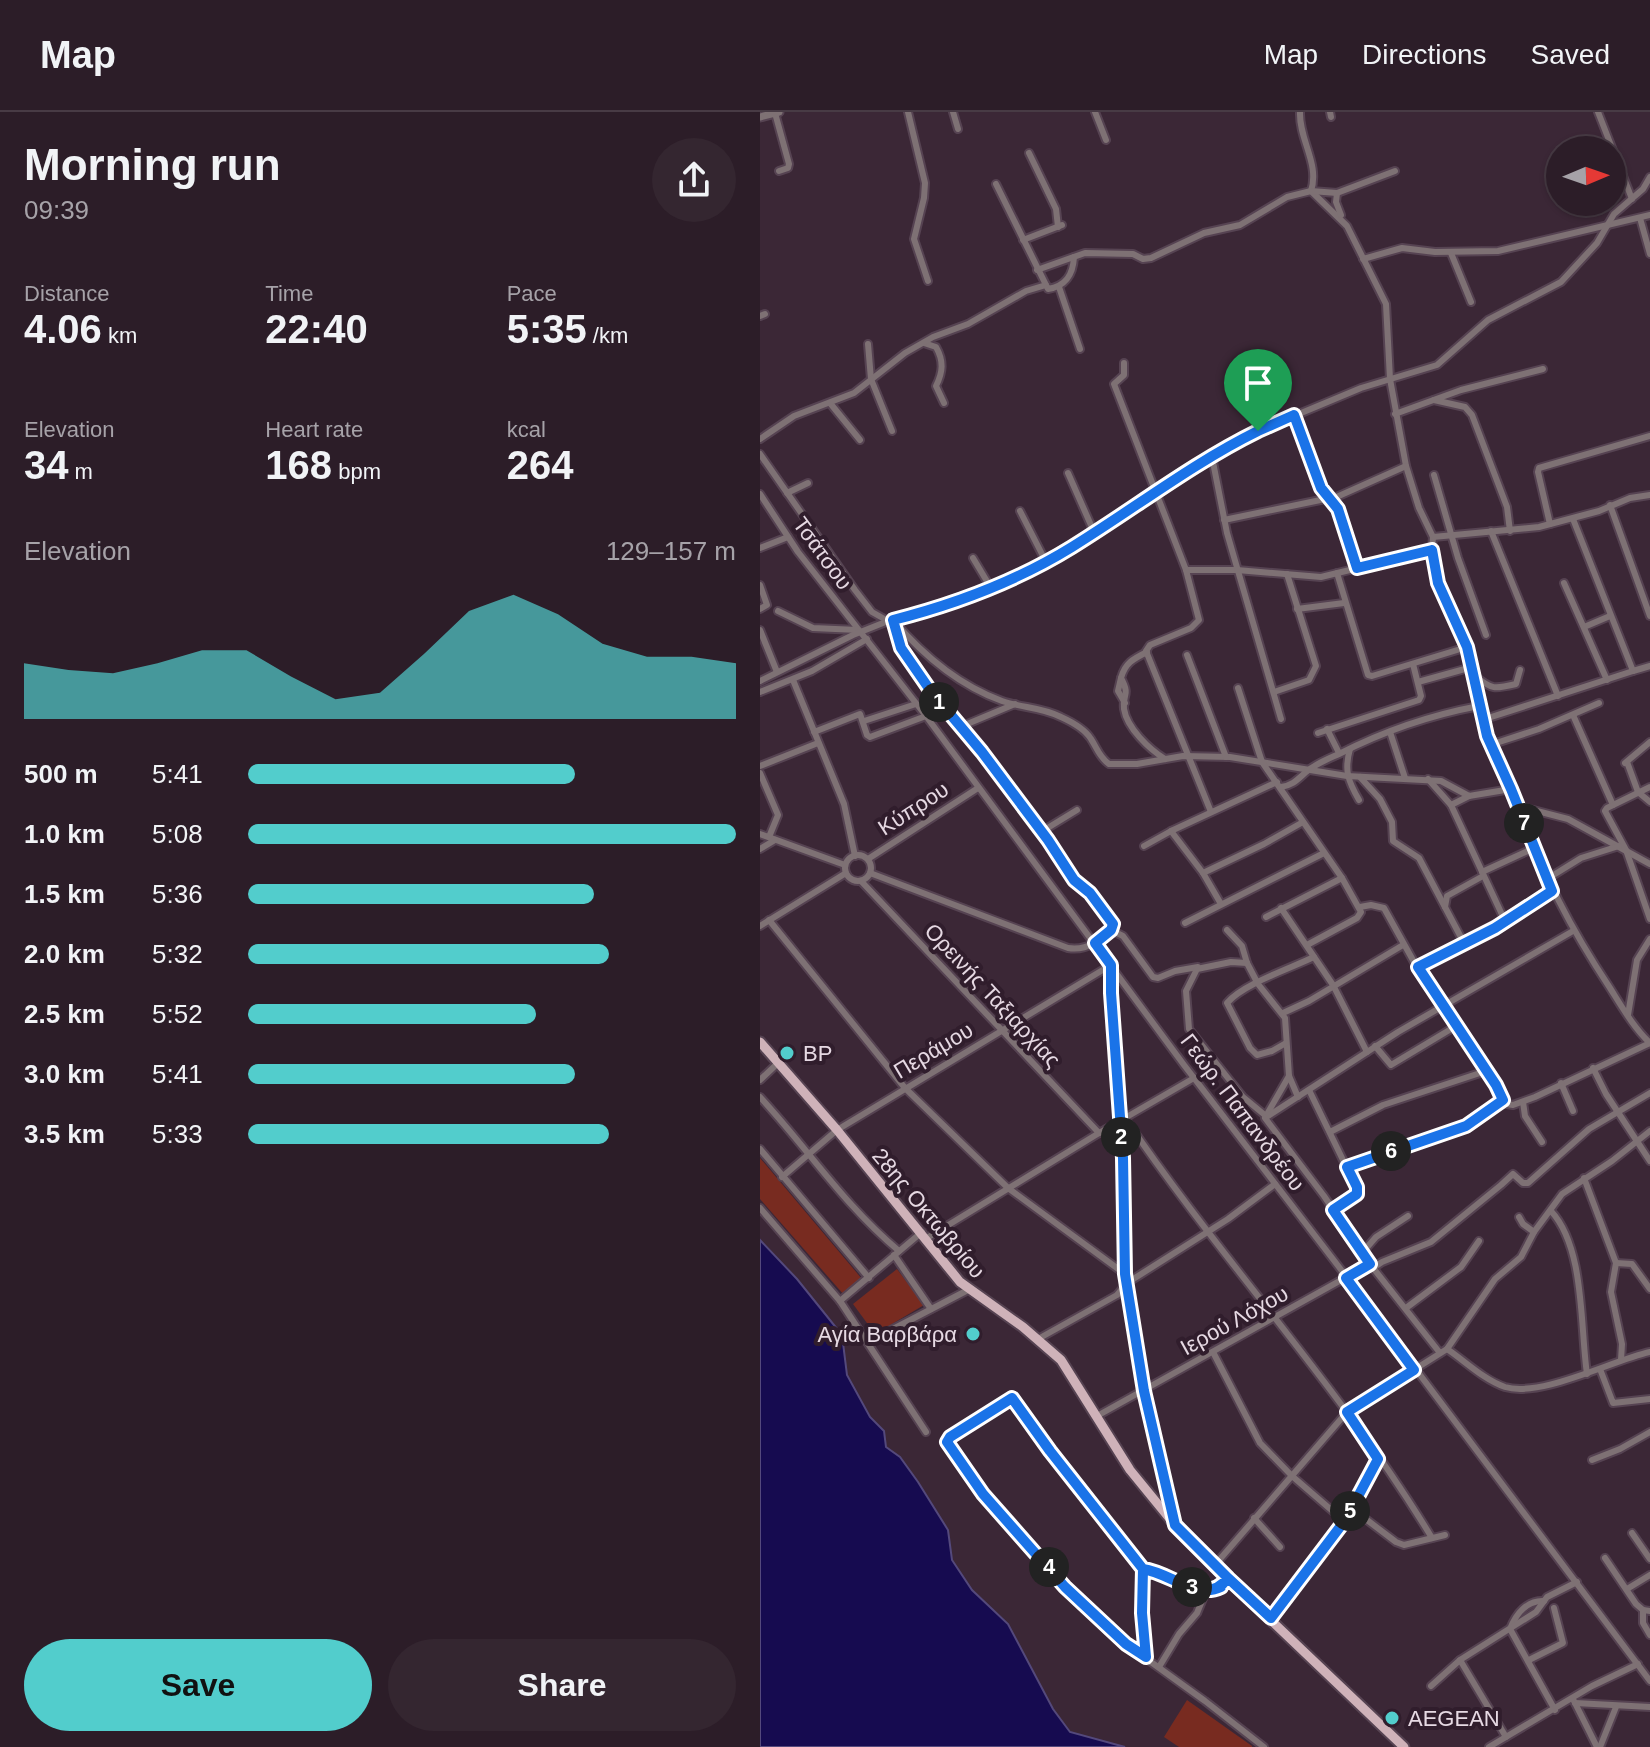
<!DOCTYPE html>
<html lang="en">
<head>
<meta charset="utf-8">
<style>
  body { margin:0; font-family:Arial,sans-serif; background:#342630; color:#f1f3f6; height:100vh; display:flex; flex-direction:column; font-size:30px; white-space:nowrap }
  * { box-sizing:border-box; margin:0 }
  p { font-size:26px; color:#a6a2a8 }
  .icon { flex:none; width:44px; height:44px; fill:none; stroke:currentColor; stroke-width:2; stroke-linecap:round; stroke-linejoin:round }
  .map { position:relative; flex:1; overflow:hidden }
  .sheet { display:flex; flex-direction:column; background:#2c1d28; width:760px }
  .sheet>* { flex:none }
  .needle { width:52px; rotate:88deg }
  .controls { position:absolute; left:786px; top:24px; display:grid; gap:16px }
  .controls a { display:grid; place-items:center; width:80px; height:80px; border-radius:50%; background:#2c1d28; box-shadow:0 2px 6px #0004,0 0 0 2px #483b45; font-size:40px }
  .pin { position:absolute; display:grid; place-items:center; width:68px; height:68px; color:#fff; margin:-82px -34px; border-radius:50% 50% 50% 0; rotate:-45deg; box-shadow:0 0 8px #0007 }
  .pin .icon { rotate:45deg }
  .km { position:absolute; width:40px; height:40px; margin:-20px; border-radius:50%; background:#222; color:#fff; font-size:22px; line-height:40px; text-align:center }
  .round { display:grid; place-items:center; flex:none; width:84px; height:84px; border-radius:42px; background:#342630 }
  .overview { display:flex; align-items:center; justify-content:space-between; height:136px; padding:0 24px }
  h1 { font-size:44px; font-weight:800; line-height:60px }
  .stats { display:grid; grid-template-columns:repeat(3,1fr); gap:12px; height:136px; padding:8px 24px }
  .stats div { display:grid; align-content:center }
  .stats b { font-size:40px; font-weight:800 }
  .stats small { font-size:22px; font-weight:400 }
  .stats p { font-size:22px }
  .chart { height:224px; padding:16px 24px }
  .chart p { display:flex; justify-content:space-between }
  .chart svg { width:100%; height:144px; margin-top:8px; fill:#52cdcc; opacity:.7 }
  .action { display:flex; gap:16px; margin-top:auto; padding:16px 24px }
  .action a { flex:1; height:92px; border-radius:48px; background:#52cdcc; color:#111; font-size:32px; font-weight:800; line-height:92px; text-align:center }
  .action a+a { background:#342630; color:#f1f3f6 }
  ul { padding:0 24px; list-style:none; font-size:26px }
  li { display:grid; grid-template-columns:128px 96px 1fr; align-items:center; height:60px }
  li i { height:20px; border-radius:10px; background:#52cdcc }
  header { display:flex; align-items:center; gap:48px; box-sizing:border-box; height:112px; padding:0 40px; background:#2c1d28; border-bottom:2px solid #483b45 }
  header strong { font-size:38px }
  nav { display:flex; gap:44px; margin-inline-start:auto; font-size:28px }
  main { display:flex; flex:1; min-height:0 }
  .map>svg:first-child { display:block }
  .green { fill:#782b20 }
  .water { fill:#160b50; stroke:#54497c; stroke-width:2 }
  .lines { fill:none; stroke-linecap:round; stroke-linejoin:round }
  .minor-casing { stroke:#564352; stroke-width:10 }
  .tertiary-casing { stroke:#564352; stroke-width:11 }
  .primary-casing { stroke:#564352; stroke-width:13 }
  .minor { stroke:#7e7174; stroke-width:6 }
  .tertiary { stroke:#7e7174; stroke-width:7 }
  .primary { stroke:#cfb2b9; stroke-width:9 }
  .route-casing { stroke:#fff; stroke-width:16 }
  .route { stroke:#1a73e8; stroke-width:10 }
  .poi-dot { fill:#52cdcc; stroke:#301d2c; stroke-width:3 }
  .labels { text-anchor:middle; stroke-width:8; stroke-linejoin:round; paint-order:stroke }
  .street-label { font-size:22px; fill:#e6d9e3; stroke:#301d2c }
  .poi-label { font-size:22px; fill:#e6d9e3; stroke:#301d2c; text-anchor:start }
</style>
</head>
<body>
<header>
<strong>Map</strong>
<nav><a>Map</a><a>Directions</a><a>Saved</a></nav>
</header>
<main>
<section class="sheet">
<div class="overview"><div><h1>Morning run</h1><p>09:39</p></div><a class="round"><svg class="icon" aria-label="share" viewBox="0 0 24 24"><path d="M12 15V3M7 8l5-5 5 5M5 13v7h14v-7"/></svg></a></div>
<div class="stats">
<div><p>Distance</p><b>4.06<small> km</small></b></div>
<div><p>Time</p><b>22:40</b></div>
<div><p>Pace</p><b>5:35<small> /km</small></b></div>
</div>
<div class="stats">
<div><p>Elevation</p><b>34<small> m</small></b></div>
<div><p>Heart rate</p><b>168<small> bpm</small></b></div>
<div><p>kcal</p><b>264</b></div>
</div>
<div class="chart"><p><span>Elevation</span>129–157 m</p>
<svg viewBox="0 0 160 44" preserveAspectRatio="none"><path d="M0 44V27L10 29L20 30L30 27L40 23L50 23L60 31L70 38L80 36L90 24L100 11L110 6L120 12L130 21L140 25L150 25L160 27V44z"/></svg>
</div>
<ul>
<li><b>500 m</b>5:41<i style="width:67%"></i></li>
<li><b>1.0 km</b>5:08<i style="width:100%"></i></li>
<li><b>1.5 km</b>5:36<i style="width:71%"></i></li>
<li><b>2.0 km</b>5:32<i style="width:74%"></i></li>
<li><b>2.5 km</b>5:52<i style="width:59%"></i></li>
<li><b>3.0 km</b>5:41<i style="width:67%"></i></li>
<li><b>3.5 km</b>5:33<i style="width:74%"></i></li>
</ul>
<div class="action"><a>Save</a><a>Share</a></div>
</section>
<div class="map">
<svg width="890" height="1635" viewBox="0 0 890 1635">
  <rect width="100%" height="100%" fill="#3b2736"/>
  <g class="green">
    <polygon points="0,1046 102,1167 84,1183 0,1087"/>
    <polygon points="137,1157 164,1193 115,1222 93,1192"/>
    <polygon points="427,1588 492,1634 492,1635 419,1635 404,1625"/>
  </g>
  <polygon class="water" points="0,1128 37,1167 82,1223 87,1263 110,1305 124,1319 126,1335 140,1345 158,1370 188,1418 192,1448 212,1478 248,1512 293,1597 310,1620 365,1635 0,1635"/>
  <g class="lines">
    <defs>
      <g id="minor">
        <polyline points="148,0 165,71 164,86 154,127 168,169"/>
        <polyline points="193,0 198,17"/>
        <polyline points="335,0 346,28"/>
        <path d="M540,0C539,28 560,52 551,79L587,114L626,192L630,267L646,354L659,396L673,425L672,438L678,471L707,535L724,615L751,677"/>
        <polyline points="570,0 571,5"/>
        <polyline points="838,0 872,87"/>
        <polyline points="15,1 29,52 28,56 19,59"/>
        <polyline points="269,41 296,97 298,115"/>
        <path d="M236,72L288,177C306,174 313,163 314,145"/>
        <polyline points="577,81 576,90 581,103"/>
        <polyline points="880,106 890,142"/>
        <polyline points="263,128 302,113"/>
        <polyline points="691,141 711,190"/>
        <polyline points="603,147 642,136 675,140 738,139 890,103"/>
        <polyline points="277,158 325,141 373,142 383,147 391,146 444,121 480,113 527,85 551,79 577,81 635,59"/>
        <polyline points="299,175 320,237"/>
        <polyline points="0,204 5,202"/>
        <path d="M164,231L176,235C184,249 183,260 176,274L184,291"/>
        <polyline points="108,232 111,267 132,319"/>
        <polyline points="364,251 364,263 354,272 426,458 477,458 561,465 672,438"/>
        <polyline points="674,288 705,295 712,303 747,395 750,419"/>
        <polyline points="70,291 100,328"/>
        <polyline points="635,302 701,278 783,257"/>
        <polyline points="534,303 561,376 577,393 597,456"/>
        <polyline points="0,327 34,304 94,281 145,241 173,225 208,212 266,179 286,173"/>
        <polyline points="0,342 95,478 112,500 128,509"/>
        <polyline points="452,345 467,421 521,607"/>
        <polyline points="308,361 334,420"/>
        <polyline points="674,363 698,446 726,523"/>
        <polyline points="27,381 48,371"/>
        <polyline points="0,382 38,440 166,604 424,953 579,1155 890,1569"/>
        <polyline points="572,387 646,354"/>
        <polyline points="850,393 890,504"/>
        <polyline points="260,399 285,448"/>
        <polyline points="464,408 570,386"/>
        <polyline points="790,412 778,360 779,356 890,324"/>
        <polyline points="731,419 798,584"/>
        <polyline points="673,425 779,415 839,399 870,386 890,383"/>
        <polyline points="0,436 28,425"/>
        <polyline points="213,446 231,476"/>
        <polyline points="426,458 439,508 431,516 390,533 386,539 451,700"/>
        <polyline points="577,461 608,563 612,564 707,535"/>
        <polyline points="804,471 847,568"/>
        <polyline points="0,473 7,493 0,497"/>
        <polyline points="537,497 584,491"/>
        <polyline points="18,499 53,516 98,518"/>
        <path d="M133,508C162,542 198,573 242,589C262,596 282,595 301,605C312,610 325,617 331,627C337,636 339,645 349,652H377L423,644L470,645L587,664L681,669L709,684L751,677L758,694L808,707L890,752"/>
        <polyline points="824,515 850,504"/>
        <polyline points="0,518 17,560"/>
        <path d="M387,540C373,547 365,551 361,566C371,585 362,581 364,597C367,616 389,637 405,647"/>
        <polyline points="427,543 466,645"/>
        <polyline points="873,559 890,554"/>
        <path d="M715,564C732,578 735,577 756,572L760,558"/>
        <polyline points="361,566 358,579 365,591"/>
        <polyline points="33,568 84,692 95,744"/>
        <polyline points="0,569 93,523 128,509 196,491 257,463 311,436 396,378 498,319 601,276 677,253 728,208 801,170 837,131 854,102 883,77 890,65"/>
        <polyline points="658,570 712,555"/>
        <polyline points="478,576 502,650 582,766 601,800 597,806 547,833"/>
        <polyline points="0,580 52,559 107,527"/>
        <polyline points="514,580 549,568 556,554 527,462"/>
        <polyline points="813,603 853,693"/>
        <polyline points="722,608 873,559 813,407"/>
        <polyline points="104,609 156,592"/>
        <polyline points="200,615 255,592"/>
        <polyline points="567,617 579,641"/>
        <polyline points="54,620 100,602 107,623 110,625 166,604"/>
        <polyline points="630,620 645,666"/>
        <polyline points="558,621 659,588 661,584 653,552"/>
        <polyline points="730,633 779,617 839,591"/>
        <path d="M590,637C584,658 588,669 599,688"/>
        <polyline points="867,650 878,680 890,690"/>
        <polyline points="865,651 890,630"/>
        <polyline points="0,654 58,631"/>
        <polyline points="0,661 18,703 9,725"/>
        <polyline points="600,665 620,687 632,710 633,729 659,746 704,831"/>
        <polyline points="668,667 691,693 745,809"/>
        <path d="M521,675C533,673 537,668 546,660C555,652 568,647 579,642C622,620 671,603 719,594"/>
        <polyline points="890,675 847,696 845,699 866,738 890,807"/>
        <polyline points="691,693 709,684"/>
        <path d="M758,694C784,764 809,814 850,876C862,895 874,916 890,931"/>
        <polyline points="411,719 443,761 461,792"/>
        <polyline points="281,720 317,698"/>
        <polyline points="0,722 85,753"/>
        <polyline points="384,734 411,719 517,670"/>
        <polyline points="0,737 15,728"/>
        <circle cx="98" cy="756" r="13"/>
        <polyline points="108,747 218,676"/>
        <polyline points="722,760 774,736"/>
        <path d="M110,761L308,836C326,839 341,829 353,815C347,795 328,784 315,769C304,757 297,741 288,728C273,708 258,689 243,669C208,622 144,567 133,509"/>
        <polyline points="443,761 504,732 543,710"/>
        <polyline points="787,767 821,746 859,734"/>
        <polyline points="101,769 339,1021"/>
        <polyline points="600,795 611,793 624,796 654,850 747,992 753,993 775,985 890,931"/>
        <polyline points="685,795 687,784 723,764"/>
        <polyline points="521,796 573,873 607,940"/>
        <polyline points="506,805 582,766"/>
        <polyline points="9,808 145,976 248,1076 365,1162"/>
        <polyline points="425,811 564,741"/>
        <polyline points="0,814 86,761"/>
        <polyline points="351,818 363,824 393,865 398,866 415,859 438,855"/>
        <polyline points="467,818 482,834 487,851 498,872 525,906 529,964 538,985"/>
        <polyline points="487,851 471,850 437,857 426,879 429,917 483,985 506,1004 529,964"/>
        <polyline points="351,853 368,1183 384,1279 414,1408"/>
        <polyline points="658,855 735,816 792,779"/>
        <polyline points="523,901 549,889 643,833"/>
        <polyline points="868,903 877,848 890,827"/>
        <path d="M526,931L512,939L497,943L490,936L467,891C483,872 531,856 554,845"/>
        <polyline points="615,934 631,953 696,914"/>
        <polyline points="833,956 846,982 890,1049"/>
        <polyline points="0,968 18,951"/>
        <polyline points="801,971 813,999"/>
        <polyline points="549,978 598,1079 597,1082 573,1098"/>
        <path d="M0,985C49,1038 83,1092 139,1139"/>
        <polyline points="763,990 765,1004 782,1030"/>
        <path d="M365,1006C462,1149 582,1277 672,1426"/>
        <polyline points="570,1020 623,993 726,959"/>
        <polyline points="0,1037 109,1166"/>
        <polyline points="587,1055 706,1014 743,988"/>
        <polyline points="22,1065 77,1018 351,853"/>
        <polyline points="824,1066 856,1151 851,1180 862,1232 861,1248"/>
        <polyline points="0,1096 80,1189 166,1320"/>
        <path d="M791,1099C825,1136 820,1214 827,1262"/>
        <polyline points="759,1105 763,1112 774,1120"/>
        <polyline points="167,1126 339,1021 434,966"/>
        <polyline points="602,1141 616,1125 648,1104"/>
        <polyline points="134,1143 171,1197"/>
        <polyline points="856,1151 872,1152 890,1177"/>
        <polyline points="613,1156 622,1150 671,1130 741,1073 753,1062 763,1071 768,1071 829,1017 890,981"/>
        <polyline points="80,1189 162,1120"/>
        <polyline points="646,1196 701,1155 719,1129"/>
        <polyline points="278,1227 357,1183 367,1171 468,1107 515,1072"/>
        <polyline points="108,1230 208,1178"/>
        <path d="M687,1237C705,1249 724,1268 745,1275C781,1286 853,1248 890,1240"/>
        <polyline points="453,1240 500,1331 532,1364 576,1402 586,1407 595,1405 607,1408 636,1430 644,1433 685,1423"/>
        <polyline points="680,1241 610,1152 564,1084 505,1006 638,920 813,819"/>
        <polyline points="840,1257 853,1291 890,1287"/>
        <polyline points="337,1304 610,1152"/>
        <polyline points="832,1348 860,1337 890,1320"/>
        <polyline points="494,1406 520,1435"/>
        <polyline points="872,1421 890,1447"/>
        <polyline points="845,1446 876,1492 883,1498 890,1499"/>
        <polyline points="454,1454 587,1300 687,1237 735,1167 761,1145 774,1120 802,1082 852,1049 890,1019"/>
        <path d="M383,1457C407,1461 426,1474 451,1480L461,1475L468,1466"/>
        <polyline points="867,1477 890,1463"/>
        <path d="M784,1489C767,1488 756,1502 750,1517L795,1598"/>
        <polyline points="883,1498 883,1511 890,1523"/>
        <polyline points="511,1506 586,1407 618,1347"/>
        <polyline points="386,1545 382,1501 383,1457 290,1339 252,1286 190,1325 187,1330 223,1382 336,1505 366,1532 445,1589 504,1635"/>
        <polyline points="700,1548 746,1625"/>
        <polyline points="769,1548 803,1531 794,1496"/>
        <polyline points="399,1555 419,1522 437,1501 446,1479"/>
        <polyline points="671,1574 700,1548 776,1500 787,1485 817,1470"/>
        <polyline points="814,1589 837,1635"/>
        <polyline points="815,1591 890,1595"/>
        <polyline points="729,1635 832,1574 878,1552"/>
        <polyline points="840,1635 856,1595"/>
      </g>
      <polyline id="tertiary" points="0,5 19,0"/>
      <polyline id="primary" points="0,930 77,1018 200,1170 263,1215 301,1248 370,1358 415,1413 454,1454 644,1635"/>
    </defs>
    <use href="#minor" class="minor-casing"/>
    <use href="#tertiary" class="tertiary-casing"/>
    <use href="#primary" class="primary-casing"/>
    <use href="#minor" class="minor"/>
    <use href="#tertiary" class="tertiary"/>
    <use href="#primary" class="primary"/>
  </g>
  <g class="lines">
    <defs>
      <path id="route" d="M498,319C433,351 375,396 312,435C257,469 196,492 133,508L141,536L170,578L222,640L288,728L314,768L330,781L353,812L351,818L335,831L351,853V881L363,1046L365,1162L384,1279L415,1413L468,1466C444,1496 414,1461 383,1457L290,1339L252,1286L190,1325L187,1330L223,1382L305,1475L366,1532L386,1545L382,1501L383,1457C409,1461 436,1487 461,1475V1474L468,1466L511,1506L586,1407L618,1347L587,1300L654,1258L586,1166L610,1152L573,1098L597,1082V1075L587,1055L706,1014L743,988L736,973L658,855L735,816L792,779L751,677L727,624L707,535L678,471L672,438L597,456L578,397L561,376L534,303L498,319"/>
    </defs>
    <use href="#route" class="route-casing"/>
    <use href="#route" class="route"/>
  </g>
  <g class="poi-dot">
    <circle cx="27" cy="941" r="8"/>
    <circle cx="213" cy="1222" r="8"/>
    <circle cx="632" cy="1606" r="8"/>
  </g>
  <g class="labels">
    <g class="street-label">
      <text transform="translate(63 441) rotate(54)" y="8">Τσάτσου</text>
      <text transform="translate(153 696) rotate(-33)" y="8">Κύπρου</text>
      <text transform="translate(233 883) rotate(47)" y="8">Ορεινής Ταξιαρχίας</text>
      <text transform="translate(173 938) rotate(-31)" y="8">Περάμου</text>
      <text transform="translate(483 1000) rotate(53)" y="8">Γεώρ. Παπανδρέου</text>
      <text transform="translate(169 1101) rotate(50)" y="8">28ης Οκτωβρίου</text>
      <text transform="translate(474 1208) rotate(-29)" y="8">Ιερού Λόχου</text>
    </g>
    <g class="poi-label">
      <text x="43" y="949">BP</text>
      <text x="197" y="1230" text-anchor="end">Αγία Βαρβάρα</text>
      <text x="648" y="1614">AEGEAN</text>
    </g>
  </g>
</svg>
<div class="controls">
<a><svg class="needle" viewBox="-14 -14 28 28"><path d="M0-13l5 13h-10z" fill="#e53935"/><path d="M0 13l5-13h-10z" fill="#a6a2a8"/></svg></a>
</div>
<div class="pin" style="left:498px;top:319px;background:#1e9e55"><svg class="icon" aria-label="arrive" viewBox="0 0 24 24"><path d="M6 21V4h12l-3 4 3 4H6"/></svg></div>
<b class="km" style="left:179px;top:590px">1</b>
<b class="km" style="left:361px;top:1025px">2</b>
<b class="km" style="left:432px;top:1475px">3</b>
<b class="km" style="left:289px;top:1455px">4</b>
<b class="km" style="left:590px;top:1399px">5</b>
<b class="km" style="left:631px;top:1039px">6</b>
<b class="km" style="left:764px;top:711px">7</b>
</div>
</main>
</body>
</html>
